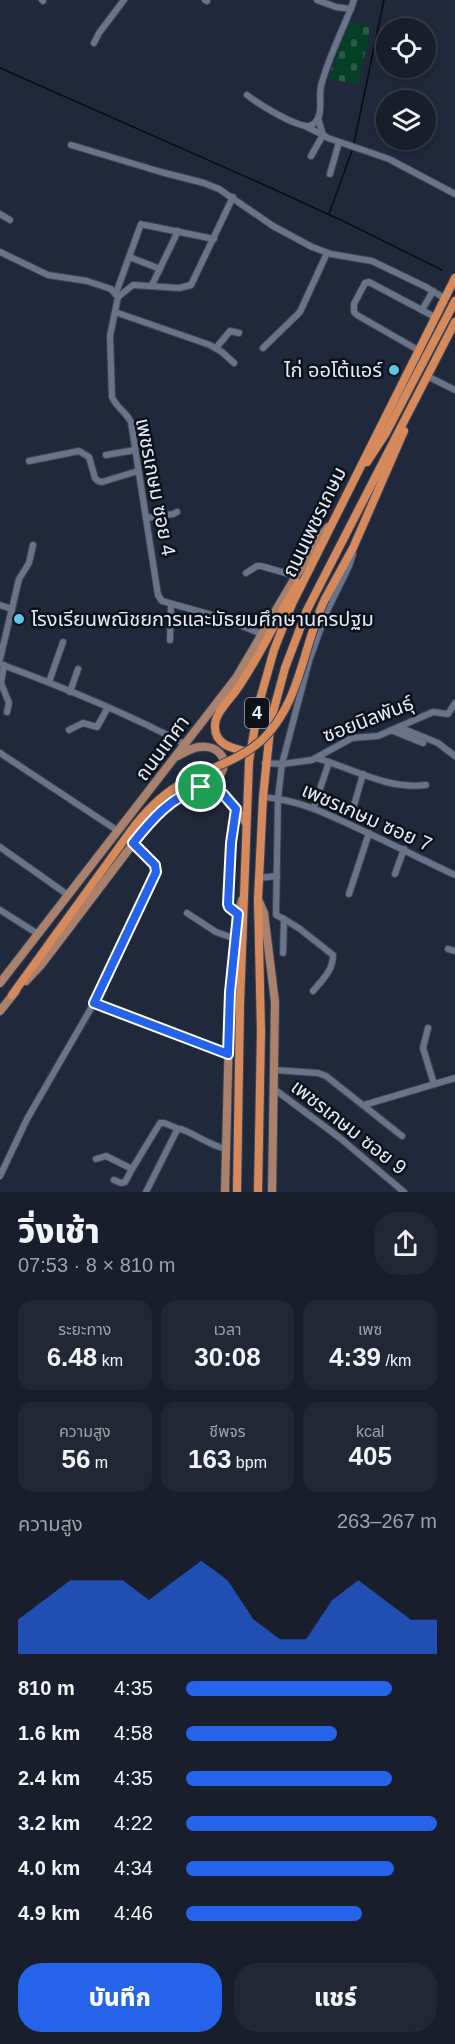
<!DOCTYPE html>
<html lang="th">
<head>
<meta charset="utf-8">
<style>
  body { margin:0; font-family:Arial,"Noto Sans Thai",sans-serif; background:#212734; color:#f1f3f6; height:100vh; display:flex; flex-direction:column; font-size:22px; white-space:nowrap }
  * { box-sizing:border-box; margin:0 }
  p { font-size:20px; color:#9fa2a9 }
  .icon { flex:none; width:33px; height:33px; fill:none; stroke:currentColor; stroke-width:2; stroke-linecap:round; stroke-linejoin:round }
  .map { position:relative; height:1192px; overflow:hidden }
  .side { display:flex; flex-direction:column; background:#181e2c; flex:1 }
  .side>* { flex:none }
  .controls { position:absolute; left:376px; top:18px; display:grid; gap:12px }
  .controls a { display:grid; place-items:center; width:60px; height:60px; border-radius:50%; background:#181e2c; box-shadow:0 3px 9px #0003,0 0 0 2px #363c48; font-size:30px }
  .pin { position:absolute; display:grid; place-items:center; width:51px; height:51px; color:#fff; margin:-26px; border:3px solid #fff; border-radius:50%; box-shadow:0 2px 6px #0007 }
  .round { display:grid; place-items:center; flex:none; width:63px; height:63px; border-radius:24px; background:#212734 }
  .overview { display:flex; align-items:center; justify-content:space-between; height:102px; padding:0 18px }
  h1 { font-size:33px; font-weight:800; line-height:45px }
  .figures { display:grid; grid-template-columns:repeat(3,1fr); gap:9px; height:102px; padding:6px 18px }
  .figures div { display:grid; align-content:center; border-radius:15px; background:#212734; text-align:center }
  .figures b { font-size:26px; font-weight:800 }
  .figures small { font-size:16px; font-weight:400 }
  .figures p { font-size:16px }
  .chart { height:168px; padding:12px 18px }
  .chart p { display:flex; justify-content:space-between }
  .chart svg { width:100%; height:108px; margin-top:6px; fill:#2563eb; opacity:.7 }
  .action { display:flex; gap:12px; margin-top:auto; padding:12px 18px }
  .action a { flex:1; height:69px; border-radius:24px; background:#2563eb; color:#fff; font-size:24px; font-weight:800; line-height:69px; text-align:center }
  .action a+a { background:#212734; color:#f1f3f6 }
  ul { padding:0 18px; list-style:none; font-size:20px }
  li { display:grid; grid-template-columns:96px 72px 1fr; align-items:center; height:45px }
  li i { height:15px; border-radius:8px; background:#2563eb }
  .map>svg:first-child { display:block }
  .cemetery { fill:url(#cemetery-stones) }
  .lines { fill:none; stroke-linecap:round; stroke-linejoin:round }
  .stream { stroke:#030f15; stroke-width:1.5 }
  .minor-casing { stroke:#3e4555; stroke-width:8 }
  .major-casing { stroke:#3e4555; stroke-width:10 }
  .highway-casing { stroke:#3e4555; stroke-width:10 }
  .minor { stroke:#697389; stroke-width:6 }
  .major { stroke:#aa816d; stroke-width:8 }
  .highway { stroke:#d68a5b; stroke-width:8 }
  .highway-bridge-casing { stroke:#3e4555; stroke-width:10; stroke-linecap:butt }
  .highway-bridge { stroke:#d68a5b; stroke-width:8 }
  .route-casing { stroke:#fff; stroke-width:12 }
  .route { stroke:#2563eb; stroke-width:8 }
  .poi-dot { fill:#5cc7e7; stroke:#0d111a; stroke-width:2 }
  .labels { text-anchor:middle; stroke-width:5; stroke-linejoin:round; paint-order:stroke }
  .shield { fill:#0d111a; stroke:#a4aab5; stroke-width:1.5 }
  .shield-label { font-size:18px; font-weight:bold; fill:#e5ebf8 }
  .poi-label { font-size:20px; fill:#e5ebf8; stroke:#0d111a; text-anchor:end }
  .street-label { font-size:20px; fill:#e5ebf8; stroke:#0d111a }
</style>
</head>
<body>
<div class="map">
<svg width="455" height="1192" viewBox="0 0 455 1192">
  <defs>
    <pattern id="cemetery-stones" width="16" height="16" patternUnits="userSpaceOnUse" patternTransform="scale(1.5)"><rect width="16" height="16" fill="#053f26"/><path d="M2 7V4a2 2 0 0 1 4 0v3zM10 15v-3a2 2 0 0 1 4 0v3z" fill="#295b46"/></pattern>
  </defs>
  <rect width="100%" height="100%" fill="#20283b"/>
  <polygon class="cemetery" points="349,22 371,26 358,84 328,79"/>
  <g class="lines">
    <g class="stream">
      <polyline points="0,68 260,183 343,221 442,270"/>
      <polyline points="354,143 384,0"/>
      <polyline points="329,214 353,148"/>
    </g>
    <defs>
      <g id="minor">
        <polyline points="42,0 43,1"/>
        <polyline points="205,0 207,1"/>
        <polyline points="317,0 336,7 351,9"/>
        <polyline points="94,43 99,33 124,0"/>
        <path d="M247,95C257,103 301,131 312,125C325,117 318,99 321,86C328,58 344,28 354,0"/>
        <polyline points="318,118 323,135 328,138 389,159 455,194"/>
        <polyline points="305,126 323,135 311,156"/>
        <polyline points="71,145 161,172 204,183 219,189 273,226 312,247 331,254 372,261 426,287 444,298"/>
        <polyline points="330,174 339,142"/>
        <polyline points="0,214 10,220"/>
        <polyline points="145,225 214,239"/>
        <path d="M0,252L48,275L87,281L111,289L118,297L110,336L112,397C116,407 126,412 131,422L158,595L162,601L219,617L262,634"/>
        <polyline points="132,258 160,269"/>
        <polyline points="152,285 178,231"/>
        <polyline points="116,293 141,224"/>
        <polyline points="118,297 133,285 179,288 191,285 233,197"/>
        <polyline points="422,310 433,291"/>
        <polyline points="115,312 210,345 222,352 234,363"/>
        <polyline points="216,348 230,331 239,333"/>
        <polyline points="263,348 300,312 327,253"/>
        <polyline points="418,350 357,315 354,312 354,304 365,283 369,282 435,317"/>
        <polyline points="427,376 455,390"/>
        <polyline points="106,455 135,450"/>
        <polyline points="29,461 79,451 89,457 95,478 98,481 102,482 138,471"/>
        <polyline points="146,518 173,514 177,512"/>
        <polyline points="246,573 257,566 261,566 296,576"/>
        <polyline points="0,605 12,609"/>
        <polyline points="170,640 171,605"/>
        <polyline points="0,659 19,579 29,563 33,545"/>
        <path d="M0,664C63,687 126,713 185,744"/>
        <polyline points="4,665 1,683 9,703 7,712"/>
        <polyline points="49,682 63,642"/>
        <polyline points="70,692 78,669"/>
        <polyline points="399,727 438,743 455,756"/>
        <polyline points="69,730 83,723 97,727 107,709"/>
        <polyline points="391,730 423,743"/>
        <polyline points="0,753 118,831"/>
        <path d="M316,758C352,768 387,790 426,785"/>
        <polyline points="265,763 282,764 312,760 352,738 378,736 433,712 448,714 455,703"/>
        <path d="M263,797C298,800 323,812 355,827C388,842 421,859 455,875"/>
        <polyline points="315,804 329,762"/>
        <polyline points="236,809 231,843 228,904 229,907 238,914"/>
        <polyline points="353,809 363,774"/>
        <polyline points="0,847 68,895"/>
        <polyline points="395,874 404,849"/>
        <polyline points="259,878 277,876"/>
        <polyline points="349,894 369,833"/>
        <polyline points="0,910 38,934"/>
        <polyline points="187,913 216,932 236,939"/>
        <path d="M284,919L300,929L333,955C333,971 322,980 313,991"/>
        <polyline points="448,949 455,951"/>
        <polyline points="283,953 284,919 276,915 278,798 282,764 309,661 327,611 349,566 353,554"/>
        <polyline points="94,1003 228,1054"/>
        <polyline points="428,1028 423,1048 434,1084"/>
        <polyline points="274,1070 318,1073 326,1076 402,1136"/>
        <polyline points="274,1089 340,1138 404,1192"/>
        <polyline points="364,1105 455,1078"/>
        <polyline points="96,1159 106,1156 132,1169 160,1123 164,1123 179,1129"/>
        <polyline points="0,1176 27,1119 94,1003 156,872 155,865 133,844"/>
        <polyline points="114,1180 121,1183 125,1182 132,1169"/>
        <path d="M146,1192L177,1130L181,1129C197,1135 209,1145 226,1149"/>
      </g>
      <g id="major">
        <path d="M203,787C225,792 233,805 246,823"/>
        <polyline points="258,899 264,913 275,1002 272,1192"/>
        <path d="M26,981L41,965L148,824C158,814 167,804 179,796C192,788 211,788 220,775C231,757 216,745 199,747C191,748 185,752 178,756"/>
        <polyline points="0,983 236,678 312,549 328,527"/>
        <polyline points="0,1011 16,991"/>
        <polyline points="225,1192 230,992 238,914 242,900"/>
      </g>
      <g id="highway">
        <polyline points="367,462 386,433 455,301"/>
        <polyline points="325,599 353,548 404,431"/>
        <path d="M244,751C231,748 215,744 215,727C214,715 228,701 235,692C260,657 276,619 298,583"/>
        <polyline points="12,995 130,832"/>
        <polyline points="237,1192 240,1004 249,761 259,703 274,650 292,604 455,278"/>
        <polyline points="258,1192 261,1032 258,899 263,797 271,720 285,668 307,610 455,322"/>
      </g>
    </defs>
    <use href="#minor" class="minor-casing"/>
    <use href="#major" class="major-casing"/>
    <use href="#highway" class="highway-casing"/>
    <use href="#minor" class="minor"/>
    <use href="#major" class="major"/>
    <use href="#highway" class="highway"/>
    <defs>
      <path id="highway-bridge" d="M130,832C144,813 159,797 179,785C207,768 241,761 264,738C301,701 303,645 325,599"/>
    </defs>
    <use href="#highway-bridge" class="highway-bridge-casing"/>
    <use href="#highway-bridge" class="highway-bridge"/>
  </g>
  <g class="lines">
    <defs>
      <path id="route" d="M201,787L223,794L236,809L231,843L228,904L229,907L238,914L230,992L228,1054L94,1003L156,872L155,865L133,843C152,819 171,797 201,787Z"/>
    </defs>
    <use href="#route" class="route-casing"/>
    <use href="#route" class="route"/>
  </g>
  <g class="poi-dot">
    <circle cx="394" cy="370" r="6"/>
    <circle cx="19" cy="619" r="6"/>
  </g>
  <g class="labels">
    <rect class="shield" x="245" y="698" width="24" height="30" rx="4.5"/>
    <g class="shield-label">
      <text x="257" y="719">4</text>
    </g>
    <g class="poi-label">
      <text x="382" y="377">ไก่ ออโต้แอร์</text>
      <text x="31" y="626" text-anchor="start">โรงเรียนพณิชยการและมัธยมศึกษานครปฐม</text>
    </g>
    <g class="street-label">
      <text transform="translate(156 487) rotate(79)" y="7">เพชรเกษม ซอย 4</text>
      <text transform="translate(314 522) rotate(-64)" y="7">ถนนเพชรเกษม</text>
      <text transform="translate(368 719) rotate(-21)" y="7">ซอยนิลพันธุ์</text>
      <text transform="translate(162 748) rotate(-53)" y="7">ถนนเทศา</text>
      <text transform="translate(367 817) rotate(24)" y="7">เพชรเกษม ซอย 7</text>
      <text transform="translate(349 1127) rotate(38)" y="7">เพชรเกษม ซอย 9</text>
    </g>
  </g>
</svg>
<div class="controls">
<a><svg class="icon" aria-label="locate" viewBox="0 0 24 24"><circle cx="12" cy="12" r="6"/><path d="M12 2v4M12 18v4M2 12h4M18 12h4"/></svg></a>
<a><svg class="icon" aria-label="layers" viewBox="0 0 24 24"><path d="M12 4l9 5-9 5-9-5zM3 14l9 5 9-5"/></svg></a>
</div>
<div class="pin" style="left:201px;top:787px;background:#1e9e55"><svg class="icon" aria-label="arrive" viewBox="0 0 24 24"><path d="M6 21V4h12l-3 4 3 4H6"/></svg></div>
</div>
<section class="side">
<div class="overview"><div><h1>วิ่งเช้า</h1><p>07:53 · 8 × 810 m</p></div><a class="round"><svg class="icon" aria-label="share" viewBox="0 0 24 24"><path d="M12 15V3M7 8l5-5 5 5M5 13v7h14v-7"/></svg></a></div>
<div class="figures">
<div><p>ระยะทาง</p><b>6.48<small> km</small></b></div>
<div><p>เวลา</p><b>30:08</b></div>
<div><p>เพซ</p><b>4:39<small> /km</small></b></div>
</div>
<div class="figures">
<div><p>ความสูง</p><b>56<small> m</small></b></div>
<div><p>ชีพจร</p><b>163<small> bpm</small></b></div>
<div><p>kcal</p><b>405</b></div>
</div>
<div class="chart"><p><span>ความสูง</span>263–267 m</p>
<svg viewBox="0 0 160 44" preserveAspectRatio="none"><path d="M0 44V30L10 22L20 14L30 14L40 14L50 22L60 14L70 6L80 14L90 30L100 38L110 38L120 22L130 14L140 22L150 30L160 30V44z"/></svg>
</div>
<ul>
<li><b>810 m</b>4:35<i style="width:82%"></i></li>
<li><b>1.6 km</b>4:58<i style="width:60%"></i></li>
<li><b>2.4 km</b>4:35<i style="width:82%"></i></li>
<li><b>3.2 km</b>4:22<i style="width:100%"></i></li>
<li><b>4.0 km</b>4:34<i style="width:83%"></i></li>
<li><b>4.9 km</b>4:46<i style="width:70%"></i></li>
</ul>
<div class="action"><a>บันทึก</a><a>แชร์</a></div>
</section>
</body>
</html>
